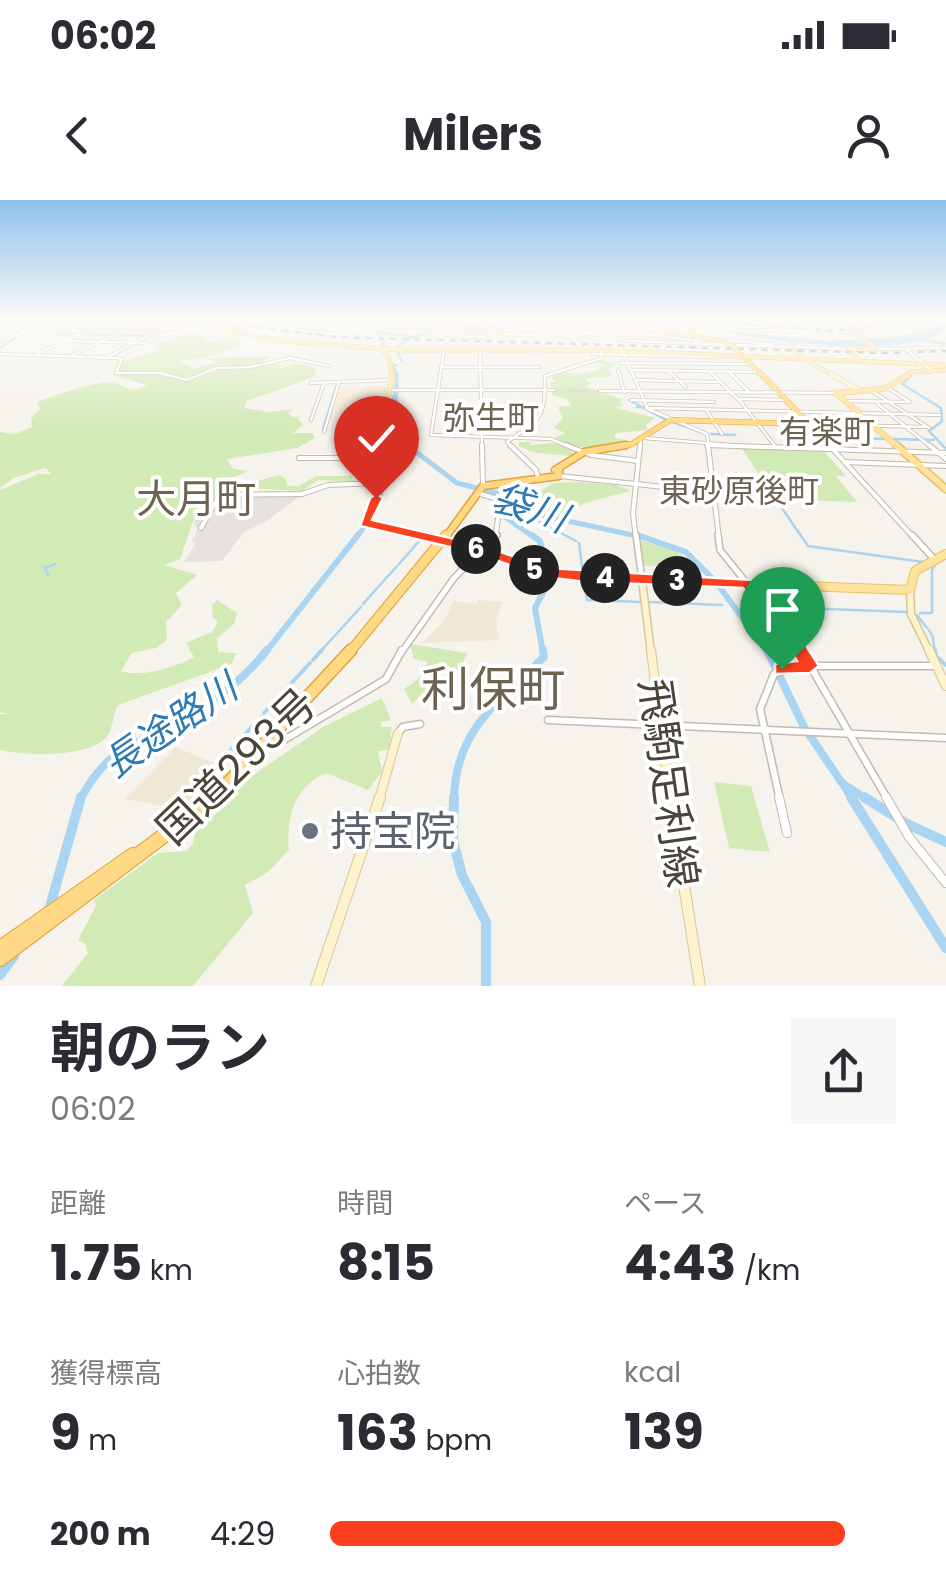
<!DOCTYPE html>
<html lang="ja">
<head>
<meta charset="utf-8">
<style>
  body { margin:0; font-family:Poppins,"Noto Sans JP",sans-serif; background:#f7f7f7; color:#2b2b33; height:100vh; display:flex; flex-direction:column; font-size:38px; white-space:nowrap }
  * { box-sizing:border-box; margin:0 }
  p { font-size:32px; color:#7c7c81 }
  .icon { flex:none; width:55px; height:55px; fill:none; stroke:currentColor; stroke-width:2; stroke-linecap:round; stroke-linejoin:round }
  .map { position:relative; height:786px; overflow:hidden }
  .details { display:flex; flex-direction:column; background:#fff; flex:1 }
  .details>* { flex:none }
  .pin { position:absolute; display:grid; place-items:center; width:85px; height:85px; color:#fff; margin:-102px -42px; border-radius:50% 50% 50% 0; rotate:-45deg; box-shadow:0 0 10px #0007 }
  .pin .icon { rotate:45deg }
  .km { position:absolute; width:50px; height:50px; margin:-25px; border-radius:50%; background:#222; color:#fff; font-size:28px; line-height:50px; text-align:center }
  .round { display:grid; place-items:center; flex:none; width:105px; height:105px; border-radius:0px; background:#f7f7f7 }
  .head { display:flex; align-items:center; justify-content:space-between; height:170px; padding:0 50px }
  h1 { font-size:55px; font-weight:700; line-height:75px }
  .metrics { display:grid; grid-template-columns:repeat(3,1fr); gap:15px; height:170px; padding:10px 50px }
  .metrics div { display:grid; align-content:center }
  .metrics b { font-size:50px; font-weight:700 }
  .metrics small { font-size:28px; font-weight:400 }
  .metrics p { font-size:28px }
  ul { padding:0 50px; list-style:none; font-size:32px }
  li { display:grid; grid-template-columns:160px 120px 1fr; align-items:center; height:75px }
  li i { height:25px; border-radius:12px; background:#fc3f1d }
  .status { display:flex; justify-content:space-between; align-items:center; height:70px; padding:0 50px; background:#fff; direction:ltr }
  .status svg { height:28px; fill:currentColor }
  header { display:flex; justify-content:space-between; align-items:center; height:130px; padding:0 50px; background:#fff; font-size:45px; font-weight:700 }
  .map>svg:first-child { display:block }
  .commercial { fill:#f7ead8 }
  .industrial { fill:#e6e2dd }
  .education { fill:#efe8d6 }
  .green { fill:#d2eab5 }
  .water { fill:#a9d4f2 }
  .lines { fill:none; stroke-linecap:round; stroke-linejoin:round }
  .stream-far1 { stroke:#a9d4f2; stroke-width:2.5 }
  .stream { stroke:#a9d4f2; stroke-width:4 }
  .river-far5 { stroke:#a9d4f2; stroke-width:2.5 }
  .river-far4 { stroke:#a9d4f2; stroke-width:4 }
  .river-far3 { stroke:#a9d4f2; stroke-width:5 }
  .river-far2 { stroke:#a9d4f2; stroke-width:6 }
  .river-far1 { stroke:#a9d4f2; stroke-width:8 }
  .river { stroke:#a9d4f2; stroke-width:10 }
  .tertiary-tunnel { stroke:#d4d0c8; stroke-width:2.5; stroke-dasharray:2.5 1; stroke-linecap:butt }
  .tertiary-far4-casing { stroke:#c2bbae; stroke-width:4 }
  .tertiary-far3-casing { stroke:#c2bbae; stroke-width:6 }
  .tertiary-far2-casing { stroke:#c2bbae; stroke-width:8 }
  .tertiary-far1-casing { stroke:#c2bbae; stroke-width:9 }
  .tertiary-casing { stroke:#c2bbae; stroke-width:10 }
  .secondary-far4-casing { stroke:#d6c79b; stroke-width:4 }
  .secondary-far3-casing { stroke:#d6c79b; stroke-width:5 }
  .secondary-far2-casing { stroke:#d6c79b; stroke-width:9 }
  .secondary-far1-casing { stroke:#d6c79b; stroke-width:10 }
  .secondary-casing { stroke:#d6c79b; stroke-width:12 }
  .primary-far3-casing { stroke:#e6c16a; stroke-width:5 }
  .primary-far2-casing { stroke:#e6c16a; stroke-width:6 }
  .primary-far1-casing { stroke:#e6c16a; stroke-width:9 }
  .primary-casing { stroke:#e6c16a; stroke-width:10 }
  .trunk-far5-casing { stroke:#e0a43c; stroke-width:5 }
  .trunk-far4-casing { stroke:#e0a43c; stroke-width:6 }
  .trunk-far3-casing { stroke:#e0a43c; stroke-width:9 }
  .trunk-far2-casing { stroke:#e0a43c; stroke-width:11 }
  .trunk-far1-casing { stroke:#e0a43c; stroke-width:14 }
  .trunk-casing { stroke:#e0a43c; stroke-width:16 }
  .tertiary-far4 { stroke:#fff; stroke-width:2.5 }
  .tertiary-far3 { stroke:#fff; stroke-width:4 }
  .tertiary-far2 { stroke:#fff; stroke-width:5 }
  .tertiary-far1 { stroke:#fff; stroke-width:6 }
  .tertiary { stroke:#fff; stroke-width:8 }
  .secondary-far4 { stroke:#fff3cd; stroke-width:2.5 }
  .secondary-far3 { stroke:#fff3cd; stroke-width:4 }
  .secondary-far2 { stroke:#fff3cd; stroke-width:6 }
  .secondary-far1 { stroke:#fff3cd; stroke-width:8 }
  .secondary { stroke:#fff3cd; stroke-width:10 }
  .primary-far3 { stroke:#ffe39c; stroke-width:4 }
  .primary-far2 { stroke:#ffe39c; stroke-width:5 }
  .primary-far1 { stroke:#ffe39c; stroke-width:6 }
  .primary { stroke:#ffe39c; stroke-width:8 }
  .trunk-far5 { stroke:#ffd985; stroke-width:4 }
  .trunk-far4 { stroke:#ffd985; stroke-width:5 }
  .trunk-far3 { stroke:#ffd985; stroke-width:6 }
  .trunk-far2 { stroke:#ffd985; stroke-width:9 }
  .trunk-far1 { stroke:#ffd985; stroke-width:11 }
  .trunk { stroke:#ffd985; stroke-width:14 }
  .rail { stroke:#9a9a9a; stroke-width:2.5; stroke-dasharray:6 6; stroke-linecap:butt }
  .tertiary-bridge-casing { stroke:#c2bbae; stroke-width:4; stroke-linecap:butt }
  .trunk-bridge-casing { stroke:#e0a43c; stroke-width:5; stroke-linecap:butt }
  .tertiary-bridge { stroke:#fff; stroke-width:2.5 }
  .trunk-bridge { stroke:#ffd985; stroke-width:4 }
  .route { fill:#fc3f1d; stroke:#fff; stroke-width:2.5 }
  .worship-dot { fill:#6b7280; stroke:#fff; stroke-width:4 }
  .labels { text-anchor:middle; stroke-width:8; stroke-linejoin:round; paint-order:stroke }
  .far-quarter-label { font-size:32px; fill:#6e6250; stroke:#fff }
  .water-label { font-size:38px; font-style:italic; fill:#2e7ab2; stroke:#fff }
  .quarter-label { font-size:40px; fill:#6e6250; stroke:#fff }
  .near-street-label { font-size:42px; fill:#4b4439; stroke:#fff }
  .near-worship-label { font-size:42px; fill:#5b616d; stroke:#fff; text-anchor:start }
  .near-quarter-label { font-size:48px; fill:#6e6250; stroke:#fff }
</style>
</head>
<body>
<div class="status"><b>06:02</b><svg viewBox="0 0 49 12"><path d="M0 12V9h3v3zM5 12V6h3v6zM10 12V3h3v9zM15 12V0h3v12zM26 1h20v11H26zM47 4h2v5h-2z"/></svg></div>
<header><svg class="icon" aria-label="back" viewBox="0 0 24 24"><path d="M15 5l-7 7 7 7"/></svg>Milers<svg class="icon" aria-label="person" viewBox="0 0 24 24"><circle cx="12" cy="8" r="4"/><path d="M4 21q1-7 8-7t8 7"/></svg></header>
<div class="map">
<svg width="946" height="786" viewBox="0 0 946 786">
  <rect width="100%" height="100%" fill="#f6f3ec"/>
  <polygon class="commercial" points="385,185 380,221 327,223 339,187"/>
  <polygon class="industrial" points="306,292 265,322 244,332 222,361 184,362 196,343 192,342 197,330 194,321 200,306 207,301 228,293"/>
  <g class="education">
    <polygon points="478,400 502,402 496,421 499,440 422,443 445,420 453,401 477,404"/>
    <polygon points="176,547 226,568 228,575 186,610 124,599"/>
  </g>
  <g class="green">
    <path d="M189,133L205,135L207,142L243,139L240,146L204,158L180,161L193,169L218,162L206,159C227,157 251,158 272,156L257,165L215,168L191,178L160,174L188,181L219,170L249,169L279,161L280,168L299,163L316,168L314,177L247,201L244,208L269,212L293,209L289,213L292,217L303,216L298,218L303,225L293,233H312L315,238L297,248L227,259L233,269L248,271L235,277V285L243,286L278,275L286,279L287,286H299L316,276H351L354,282L318,280L302,291L247,288L224,293L198,307L180,359L164,365L197,375L176,393L182,405L166,422L167,440L156,448L132,453L121,471C141,478 176,467 194,457L186,443L212,432L218,422L213,417L212,405L217,400L237,413L234,424L217,438L218,452L236,453L232,464L118,505C113,514 113,527 108,535C94,558 23,556 0,550V514H8L0,512V290L39,274H52L45,268L13,278L0,288V232L15,234L32,227L31,219L40,209L37,203C45,197 105,179 114,182C125,186 131,195 147,185L108,174L145,175L117,172L121,165H113L160,150L158,142Z"/>
    <path d="M600,159L617,164L608,170L613,176L588,178L585,180L591,183L586,187L622,199L620,203L624,206L614,207L655,218L646,225L647,230L616,233L614,238L626,240L618,246L573,247V255L569,256L532,252L519,246V242H532L529,245L557,243L550,240L565,233L554,228L563,218L558,207L571,206L567,199L551,195L554,190L549,183L556,181L551,178L563,171C578,177 590,173 604,166L596,161Z"/>
    <polygon points="741,247 823,250 846,276 836,276 857,302 775,299"/>
    <polygon points="577,282 616,285 631,291 588,302 555,317 495,290 532,296 554,283"/>
    <polygon points="639,340 675,350 697,367 644,366"/>
    <polygon points="410,444 467,453 459,471 447,468 412,504 404,489 417,480 428,462 414,459"/>
    <path d="M382,498L391,520L381,522V527H392L389,550L378,551L382,572L368,590L326,573C294,587 286,617 289,650L268,672L245,685L253,713L193,786H62L88,753L85,744L78,740L96,706L94,700L158,653L186,651L193,644L196,623L213,617L248,579L323,527Z"/>
    <polygon points="714,582 751,586 770,652 729,648"/>
  </g>
  <path class="water" d="M625,120L828,141L898,137L946,124V129C909,161 765,141 717,130C688,123 655,126 625,120Z"/>
  <g class="lines">
    <g class="stream-far1">
      <polyline points="463,127 481,127"/>
      <polyline points="484,127 517,123"/>
      <polyline points="378,132 414,137 440,129"/>
      <polyline points="57,134 77,134"/>
      <polyline points="83,134 145,136"/>
      <polyline points="397,147 412,137"/>
      <polyline points="397,150 402,162"/>
      <polyline points="395,173 393,165 397,165"/>
      <polyline points="911,176 902,184 941,208 942,221 929,231 946,249"/>
      <polyline points="629,200 666,220"/>
      <polyline points="637,207 646,207"/>
      <polyline points="673,222 698,231"/>
      <polyline points="323,229 337,184"/>
      <polyline points="711,234 735,235"/>
      <polyline points="393,235 406,253"/>
      <polyline points="825,237 884,239"/>
      <polyline points="892,239 934,240"/>
      <polyline points="777,301 808,346 923,362"/>
      <polyline points="534,312 534,319"/>
      <polyline points="538,321 576,341"/>
      <polyline points="579,343 583,373"/>
      <polyline points="399,364 421,339"/>
      <polyline points="48,375 45,368 55,364"/>
      <polyline points="584,382 587,400 641,402"/>
      <polyline points="649,402 722,405"/>
      <polyline points="363,404 397,366"/>
      <polyline points="750,406 764,407"/>
      <polyline points="773,407 907,412"/>
      <polyline points="920,413 932,413 932,370 936,363"/>
      <polyline points="917,415 927,428"/>
      <polyline points="929,430 933,437"/>
      <polyline points="933,439 935,453"/>
      <polyline points="319,453 361,407"/>
    </g>
    <g class="stream">
      <polyline points="935,450 936,456"/>
      <polyline points="938,458 946,465"/>
      <polyline points="313,460 322,450"/>
      <polyline points="264,513 310,463"/>
      <polyline points="220,562 261,517"/>
    </g>
    <g class="river-far5">
      <polyline points="372,120 398,177"/>
      <polyline points="922,140 946,144"/>
      <polyline points="0,148 23,133 12,130 14,120"/>
    </g>
    <g class="river-far4">
      <polyline points="397,174 395,225 409,248"/>
      <polyline points="386,248 396,186"/>
    </g>
    <g class="river-far3">
      <polyline points="407,245 457,283 497,293 540,315 646,338"/>
      <polyline points="507,298 502,315 535,338"/>
      <path d="M356,338C383,303 384,288 386,245"/>
    </g>
    <g class="river-far2">
      <polyline points="532,335 540,341 550,379 535,408 543,453"/>
      <polyline points="637,335 686,352 716,382 768,453"/>
      <polyline points="265,453 358,335"/>
    </g>
    <g class="river-far1">
      <polyline points="767,450 804,527 842,583 868,600"/>
      <polyline points="843,584 853,600"/>
      <path d="M80,600C111,541 138,547 189,516C220,498 245,478 267,450"/>
      <path d="M454,600C455,530 498,502 544,457L543,450"/>
    </g>
    <g class="river">
      <polyline points="454,597 453,641 462,675 486,722 486,786"/>
      <polyline points="851,597 946,748"/>
      <polyline points="864,597 905,623 946,642"/>
      <polyline points="49,710 81,597"/>
      <polyline points="0,775 14,756"/>
    </g>
    <polyline class="tertiary-tunnel" points="554,190 600,191"/>
    <defs>
      <g id="tertiary-far4">
        <polyline points="264,120 256,125 366,138"/>
        <polyline points="466,120 536,123 630,141 847,149"/>
        <polyline points="480,120 485,135 480,151 482,248"/>
        <polyline points="729,120 855,133"/>
        <polyline points="696,121 756,128"/>
        <polyline points="887,126 943,121"/>
        <polyline points="762,130 797,131"/>
        <polyline points="503,134 536,135"/>
        <polyline points="12,135 17,120"/>
        <polyline points="448,136 484,137"/>
        <polyline points="536,136 536,153"/>
        <polyline points="434,140 429,132 438,120"/>
        <polyline points="727,140 774,144"/>
        <polyline points="0,141 61,120"/>
        <polyline points="66,141 145,143 157,136 180,132"/>
        <polyline points="313,144 335,120"/>
        <polyline points="620,146 648,209 707,234 709,248"/>
        <polyline points="667,149 704,150"/>
        <polyline points="875,149 946,148"/>
        <polyline points="444,150 431,235 551,239 572,248"/>
        <polyline points="588,150 578,136 599,129 701,141"/>
        <polyline points="0,154 117,158 122,159 116,173 160,173 187,180 216,168 251,167 290,158 329,166"/>
        <polyline points="36,154 111,120"/>
        <polyline points="592,154 717,157"/>
        <polyline points="73,155 126,129"/>
        <polyline points="110,156 175,121"/>
        <polyline points="914,156 930,169"/>
        <polyline points="620,163 752,164"/>
        <polyline points="441,167 539,167"/>
        <polyline points="618,170 624,192"/>
        <polyline points="630,170 760,172"/>
        <polyline points="668,171 686,187"/>
        <polyline points="728,171 748,191"/>
        <polyline points="710,172 741,202 775,246"/>
        <polyline points="635,180 717,182"/>
        <polyline points="311,183 390,180"/>
        <polyline points="386,190 554,190"/>
        <polyline points="600,191 836,193"/>
        <polyline points="872,191 929,228"/>
        <polyline points="740,199 787,200"/>
        <polyline points="631,200 714,202"/>
        <polyline points="845,201 910,202 888,188"/>
        <polyline points="878,204 932,248"/>
        <polyline points="646,208 940,215"/>
        <polyline points="707,211 722,234"/>
        <polyline points="311,220 324,183"/>
        <polyline points="809,224 831,248"/>
        <polyline points="809,224 925,227"/>
        <polyline points="324,232 339,182"/>
        <polyline points="644,238 766,248"/>
        <polyline points="346,245 380,245"/>
        <path d="M513,248L507,242C542,218 545,218 545,176L602,158L601,150"/>
        <polyline points="640,248 641,240"/>
      </g>
      <g id="tertiary-far3">
        <polyline points="482,245 483,286"/>
        <polyline points="510,245 536,270 538,277"/>
        <polyline points="566,245 591,255 638,261"/>
        <polyline points="707,245 946,253"/>
        <polyline points="708,245 719,338"/>
        <polyline points="829,245 914,338"/>
        <polyline points="929,245 946,259"/>
        <polyline points="299,258 378,258"/>
        <polyline points="845,262 946,266"/>
        <polyline points="559,276 712,292"/>
        <polyline points="477,293 501,300 495,338"/>
        <polyline points="201,328 218,298 224,295 302,294 328,285 378,283"/>
        <polyline points="636,338 633,314 640,245"/>
      </g>
      <g id="tertiary-far2">
        <polyline points="636,335 642,380"/>
        <polyline points="718,335 720,350 803,453"/>
        <polyline points="912,335 935,360"/>
        <polyline points="401,453 454,378 497,335"/>
      </g>
      <g id="tertiary-far1">
        <polyline points="801,450 888,600"/>
        <polyline points="548,520 946,538"/>
        <polyline points="398,533 403,527 420,524"/>
        <polyline points="268,543 279,543 386,479 402,450"/>
        <polyline points="780,600 760,509 774,474 796,466 934,466"/>
      </g>
      <g id="tertiary">
        <polyline points="779,597 787,633"/>
        <polyline points="886,597 909,637 946,683"/>
      </g>
      <polyline id="secondary-far4" points="802,158 836,177"/>
      <polyline id="secondary-far3" points="831,174 861,191"/>
      <g id="secondary-far2">
        <polyline points="642,380 651,453"/>
        <polyline points="910,390 911,414 930,453"/>
      </g>
      <g id="secondary-far1">
        <polyline points="651,450 670,600"/>
        <polyline points="929,450 946,486"/>
        <polyline points="379,600 398,533"/>
      </g>
      <g id="secondary">
        <polyline points="670,597 700,786"/>
        <polyline points="316,786 380,597"/>
      </g>
      <g id="primary-far3">
        <polyline points="169,120 283,141 399,150 593,150 946,165"/>
        <polyline points="279,120 495,131 597,127 689,135"/>
        <polyline points="766,120 779,132"/>
        <polyline points="59,121 80,127 183,130"/>
        <polyline points="233,131 254,120"/>
        <polyline points="855,133 903,120"/>
        <polyline points="855,133 876,149"/>
        <polyline points="792,145 801,157"/>
        <polyline points="381,148 389,158 392,177"/>
        <polyline points="859,160 847,149 876,149"/>
        <polyline points="908,177 909,172 946,170"/>
      </g>
      <g id="primary-far2">
        <polyline points="836,193 899,248"/>
        <polyline points="836,193 884,189 909,174"/>
        <polyline points="380,248 392,174"/>
      </g>
      <g id="primary-far1">
        <polyline points="381,245 377,294 365,323 431,338"/>
        <polyline points="896,245 946,289"/>
      </g>
      <path id="primary" d="M420,335C478,348 532,370 591,378L910,390L915,371L946,354"/>
      <g id="trunk-far5">
        <polyline points="695,120 689,135 730,143"/>
        <polyline points="738,151 763,177"/>
      </g>
      <g id="trunk-far4">
        <polyline points="761,174 809,224"/>
        <polyline points="611,248 632,244 670,220 809,224"/>
      </g>
      <g id="trunk-far3">
        <polyline points="555,270 584,252 626,245"/>
        <polyline points="445,338 483,286 559,276 559,268"/>
      </g>
      <polyline id="trunk-far2" points="349,453 446,335"/>
      <polyline id="trunk-far1" points="212,600 351,450"/>
      <g id="trunk">
        <polyline points="0,748 133,655"/>
        <polyline points="0,759 215,597"/>
      </g>
    </defs>
    <use href="#tertiary-far4" class="tertiary-far4-casing"/>
    <use href="#tertiary-far3" class="tertiary-far3-casing"/>
    <use href="#tertiary-far2" class="tertiary-far2-casing"/>
    <use href="#tertiary-far1" class="tertiary-far1-casing"/>
    <use href="#tertiary" class="tertiary-casing"/>
    <use href="#secondary-far4" class="secondary-far4-casing"/>
    <use href="#secondary-far3" class="secondary-far3-casing"/>
    <use href="#secondary-far2" class="secondary-far2-casing"/>
    <use href="#secondary-far1" class="secondary-far1-casing"/>
    <use href="#secondary" class="secondary-casing"/>
    <use href="#primary-far3" class="primary-far3-casing"/>
    <use href="#primary-far2" class="primary-far2-casing"/>
    <use href="#primary-far1" class="primary-far1-casing"/>
    <use href="#primary" class="primary-casing"/>
    <use href="#trunk-far5" class="trunk-far5-casing"/>
    <use href="#trunk-far4" class="trunk-far4-casing"/>
    <use href="#trunk-far3" class="trunk-far3-casing"/>
    <use href="#trunk-far2" class="trunk-far2-casing"/>
    <use href="#trunk-far1" class="trunk-far1-casing"/>
    <use href="#trunk" class="trunk-casing"/>
    <use href="#tertiary-far4" class="tertiary-far4"/>
    <use href="#tertiary-far3" class="tertiary-far3"/>
    <use href="#tertiary-far2" class="tertiary-far2"/>
    <use href="#tertiary-far1" class="tertiary-far1"/>
    <use href="#tertiary" class="tertiary"/>
    <use href="#secondary-far4" class="secondary-far4"/>
    <use href="#secondary-far3" class="secondary-far3"/>
    <use href="#secondary-far2" class="secondary-far2"/>
    <use href="#secondary-far1" class="secondary-far1"/>
    <use href="#secondary" class="secondary"/>
    <use href="#primary-far3" class="primary-far3"/>
    <use href="#primary-far2" class="primary-far2"/>
    <use href="#primary-far1" class="primary-far1"/>
    <use href="#primary" class="primary"/>
    <use href="#trunk-far5" class="trunk-far5"/>
    <use href="#trunk-far4" class="trunk-far4"/>
    <use href="#trunk-far3" class="trunk-far3"/>
    <use href="#trunk-far2" class="trunk-far2"/>
    <use href="#trunk-far1" class="trunk-far1"/>
    <use href="#trunk" class="trunk"/>
    <g class="rail">
      <polyline points="199,120 336,137 882,153 946,151"/>
      <polyline points="709,120 754,125"/>
      <polyline points="743,124 837,131 892,120"/>
    </g>
    <defs>
      <g id="tertiary-bridge">
        <polyline points="688,142 689,137"/>
        <polyline points="907,150 914,156"/>
      </g>
      <polyline id="trunk-bridge" points="730,143 738,151"/>
    </defs>
    <use href="#tertiary-bridge" class="tertiary-bridge-casing"/>
    <use href="#trunk-bridge" class="trunk-bridge-casing"/>
    <use href="#tertiary-bridge" class="tertiary-bridge"/>
    <use href="#trunk-bridge" class="trunk-bridge"/>
  </g>
  <linearGradient id="sky" x2="0" y2="1"><stop stop-color="#8fc1ec"/><stop offset="0.52" stop-color="#fbfaf6"/><stop offset="1" stop-color="#fbfaf6" stop-opacity="0"/></linearGradient>
  <rect width="946" height="230" fill="url(#sky)"/>
  <polygon class="route" points="376,294 383,298 372,320 481,345 547,368 753,380 793,425 819,466 810,473 775,474 775,464 797,461 780,432 743,388 586,382 545,377 471,352 360,326 370,298"/>
  <circle class="worship-dot" cx="310" cy="631" r="10"/>
  <g class="labels">
    <g class="far-quarter-label">
      <text x="491" y="229">弥生町</text>
      <text x="827" y="243">有楽町</text>
      <text x="739" y="302">東砂原後町</text>
    </g>
    <g class="water-label">
      <text transform="translate(530 308) rotate(19)" y="13">袋川</text>
      <text transform="translate(170 526) rotate(-34)" y="13">長途路川</text>
    </g>
    <g class="quarter-label">
      <text x="196" y="313">大月町</text>
    </g>
    <g class="near-street-label">
      <text transform="translate(236 566) rotate(-44)" y="15">国道293号</text>
      <text transform="translate(669 583) rotate(82)" y="15">飛駒足利線</text>
    </g>
    <g class="near-worship-label">
      <text x="330" y="646">持宝院</text>
    </g>
    <g class="near-quarter-label">
      <text x="493" y="506">利保町</text>
    </g>
  </g>
</svg>
<div class="pin" style="left:782px;top:469px;background:#1e9e55"><svg class="icon" aria-label="arrive" viewBox="0 0 24 24"><path d="M6 21V4h12l-3 4 3 4H6"/></svg></div>
<div class="pin" style="left:376px;top:298px;background:#d93025"><svg class="icon" aria-label="check" viewBox="0 0 24 24"><path d="M5 12l5 5 9-10"/></svg></div>
<b class="km" style="left:677px;top:381px">3</b>
<b class="km" style="left:605px;top:378px">4</b>
<b class="km" style="left:534px;top:370px">5</b>
<b class="km" style="left:476px;top:349px">6</b>
</div>
<section class="details">
<div class="head"><div><h1>朝のラン</h1><p>06:02</p></div><a class="round"><svg class="icon" aria-label="share" viewBox="0 0 24 24"><path d="M12 15V3M7 8l5-5 5 5M5 13v7h14v-7"/></svg></a></div>
<div class="metrics">
<div><p>距離</p><b>1.75<small> km</small></b></div>
<div><p>時間</p><b>8:15</b></div>
<div><p>ペース</p><b>4:43<small> /km</small></b></div>
</div>
<div class="metrics">
<div><p>獲得標高</p><b>9<small> m</small></b></div>
<div><p>心拍数</p><b>163<small> bpm</small></b></div>
<div><p>kcal</p><b>139</b></div>
</div>
<ul>
<li><b>200 m</b>4:29<i style="width:91%"></i></li>
</ul>
</section>
</body>
</html>
